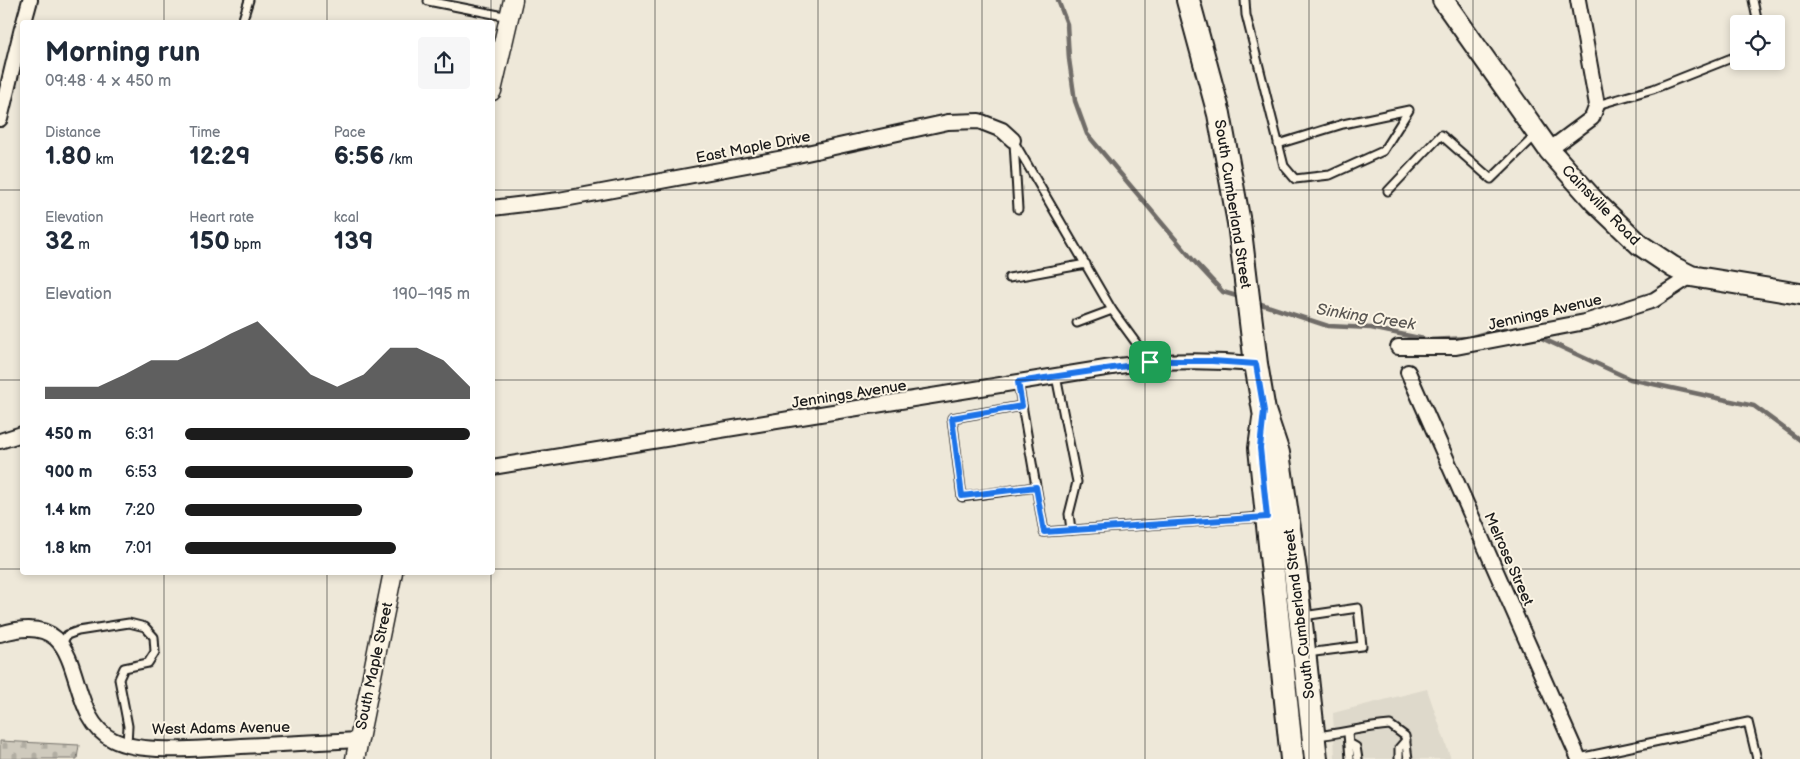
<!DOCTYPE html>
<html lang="en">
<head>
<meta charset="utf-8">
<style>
  body { margin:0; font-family:"Balsamiq Sans",sans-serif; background:#f6f6f7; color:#1f2937; height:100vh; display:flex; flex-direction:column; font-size:19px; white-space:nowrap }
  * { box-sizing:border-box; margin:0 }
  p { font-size:16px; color:#747a83 }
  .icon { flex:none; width:28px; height:28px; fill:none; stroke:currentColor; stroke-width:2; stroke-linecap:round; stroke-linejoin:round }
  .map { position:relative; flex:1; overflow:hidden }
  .sheet { position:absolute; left:20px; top:20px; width:475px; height:555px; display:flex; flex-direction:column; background:#fff; border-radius:5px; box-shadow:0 2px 8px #0003 }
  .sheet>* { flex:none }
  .controls { position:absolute; left:1730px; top:15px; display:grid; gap:10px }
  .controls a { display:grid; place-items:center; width:55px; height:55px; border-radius:5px; background:#fff; box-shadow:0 2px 8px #0003; font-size:25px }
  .pin { position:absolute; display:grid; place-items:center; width:42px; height:42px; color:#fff; margin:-21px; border-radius:10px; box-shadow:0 2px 8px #0006 }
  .round { display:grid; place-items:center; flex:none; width:52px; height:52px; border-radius:5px; background:#f6f6f7 }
  .headline { display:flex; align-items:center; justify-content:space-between; height:85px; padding:0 25px }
  h1 { font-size:28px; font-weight:600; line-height:38px }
  .stats { display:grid; grid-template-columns:repeat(3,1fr); gap:8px; height:85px; padding:5px 25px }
  .stats div { display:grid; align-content:center }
  .stats b { font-size:25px; font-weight:600 }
  .stats small { font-size:14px; font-weight:400 }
  .stats p { font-size:14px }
  .chart { height:140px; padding:10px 25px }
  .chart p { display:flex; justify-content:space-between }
  .chart svg { width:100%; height:90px; margin-top:5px; fill:#1c1c1c; opacity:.7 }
  ul { padding:0 25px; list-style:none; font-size:16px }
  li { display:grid; grid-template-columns:80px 60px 1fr; align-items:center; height:38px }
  li i { height:12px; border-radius:6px; background:#1c1c1c }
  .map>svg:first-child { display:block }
  .built { fill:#ded9cb }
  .cemetery { fill:url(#cemetery-stones); stroke:#76736c }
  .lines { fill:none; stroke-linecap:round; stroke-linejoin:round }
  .stream { stroke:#6f6c67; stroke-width:4.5 }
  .service-casing { stroke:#1c1c1c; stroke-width:11 }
  .minor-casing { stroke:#1c1c1c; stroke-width:18 }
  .tertiary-casing { stroke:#1c1c1c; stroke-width:21 }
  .secondary-casing { stroke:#1c1c1c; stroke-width:24 }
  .primary-casing { stroke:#1c1c1c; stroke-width:26 }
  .service { stroke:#fcf5e5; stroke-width:7 }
  .minor { stroke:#fcf5e5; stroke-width:14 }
  .tertiary { stroke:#fcf5e5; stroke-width:18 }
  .secondary { stroke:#fcf5e5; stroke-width:20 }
  .primary { stroke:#fcf5e5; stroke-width:22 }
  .route-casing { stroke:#fff; stroke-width:10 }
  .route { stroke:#1a73e8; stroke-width:6 }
  .grid { fill:none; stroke:#1c1c1c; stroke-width:1; stroke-opacity:0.55 }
  .labels { text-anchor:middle; stroke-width:4; stroke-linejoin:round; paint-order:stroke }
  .street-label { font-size:15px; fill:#1c1c1c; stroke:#fcf5e5 }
  .water-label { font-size:16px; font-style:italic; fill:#5b5854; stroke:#fcf5e5 }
</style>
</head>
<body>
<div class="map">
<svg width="1800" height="759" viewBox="0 0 1800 759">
  <defs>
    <pattern id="cemetery-stones" width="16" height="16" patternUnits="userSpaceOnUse" patternTransform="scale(1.25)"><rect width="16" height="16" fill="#cfcabd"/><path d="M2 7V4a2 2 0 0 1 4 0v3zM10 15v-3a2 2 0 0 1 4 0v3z" fill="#b1ada2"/></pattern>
  </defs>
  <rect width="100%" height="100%" fill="#eee8d9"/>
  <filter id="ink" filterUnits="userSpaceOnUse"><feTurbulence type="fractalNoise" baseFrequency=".02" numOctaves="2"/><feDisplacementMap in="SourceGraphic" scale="10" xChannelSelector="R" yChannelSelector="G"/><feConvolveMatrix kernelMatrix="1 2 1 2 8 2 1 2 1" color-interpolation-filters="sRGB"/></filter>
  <g filter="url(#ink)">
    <polygon class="built" points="1427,689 1451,759 1335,759 1333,713"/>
    <polygon class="cemetery" points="0,741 79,745 77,759 0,759"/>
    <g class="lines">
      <g class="stream">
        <polyline points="1058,0 1067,24 1069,59 1075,101 1087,134 1193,260 1223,292 1240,297"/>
        <polyline points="1255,302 1328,326 1371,328 1429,340 1469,338 1499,329 1510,331"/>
        <polyline points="1537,336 1630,379 1754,406 1800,440"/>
      </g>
      <defs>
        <g id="service">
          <polyline points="1245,0 1246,15 1284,166 1295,179 1330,175 1383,151 1409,110 1343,124 1278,144"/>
          <polyline points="1753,0 1758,24"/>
          <polyline points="428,1 509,17"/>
          <polyline points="242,22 249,0"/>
          <polyline points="1597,105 1653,89 1739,55"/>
          <polyline points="1013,140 1112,310"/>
          <polyline points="1014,143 1018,209"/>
          <polyline points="1388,191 1441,135 1491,179 1537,134"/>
          <polyline points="1009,278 1086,264"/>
          <polyline points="1077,323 1112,310 1150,362"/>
          <polyline points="1056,376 1077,482 1069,514 1071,530"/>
          <polyline points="1018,382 1044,532 1263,517"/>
          <polyline points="1022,406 952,418 962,497 1036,487"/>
          <polyline points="1303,616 1358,608 1362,646 1307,653"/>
          <polyline points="61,645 67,635 78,631 129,623 145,627 154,637 155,652 148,663 124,668 119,679 128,726 127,744"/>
          <polyline points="1348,733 1350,759"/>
          <path d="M1317,736C1342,733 1365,727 1390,725L1405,736L1408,759"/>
          <polyline points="1349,743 1356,747 1358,759"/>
          <polyline points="1579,758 1748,722 1757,759"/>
          <polyline points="1399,759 1399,748 1406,740"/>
        </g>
        <g id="minor">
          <polyline points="24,22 30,0"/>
          <polyline points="0,119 22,28"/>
          <polyline points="1549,150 1592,118 1597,105 1578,0"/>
          <polyline points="492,208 559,200 784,158 948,122 979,121 1002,130 1013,140"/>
          <polyline points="1398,347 1456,347 1585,322 1654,300 1691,276"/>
          <polyline points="1408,372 1579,759"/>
          <polyline points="0,441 22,434"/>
          <path d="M492,467L1118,366C1165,360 1209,360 1256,364"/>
          <path d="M0,634C95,604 58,713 113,740C143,755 207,748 241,746C280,744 319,742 358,740"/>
        </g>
        <g id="tertiary">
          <polyline points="492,91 513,0"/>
          <polyline points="355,759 393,572"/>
        </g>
        <polyline id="secondary" points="1443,0 1549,150 1595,202 1640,245 1673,267 1691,276 1800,294"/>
        <g id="primary">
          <polyline points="1188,0 1219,114 1239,223 1256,364 1264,411 1278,453 1295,570 1316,759"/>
          <polyline points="1264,419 1260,448 1292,759"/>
        </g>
      </defs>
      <use href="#service" class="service-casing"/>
      <use href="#minor" class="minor-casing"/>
      <use href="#tertiary" class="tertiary-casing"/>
      <use href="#secondary" class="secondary-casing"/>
      <use href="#primary" class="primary-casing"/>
      <use href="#service" class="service"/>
      <use href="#minor" class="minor"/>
      <use href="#tertiary" class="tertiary"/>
      <use href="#secondary" class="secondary"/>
      <use href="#primary" class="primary"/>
    </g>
  </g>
  <g class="lines" filter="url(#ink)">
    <defs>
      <polygon id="route" points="1160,361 1212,361 1256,364 1264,411 1260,448 1267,517 1044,532 1036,487 962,496 952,418 1022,406 1018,382"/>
    </defs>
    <use href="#route" class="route-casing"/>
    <use href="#route" class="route"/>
  </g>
  <path class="grid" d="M164,0V22M327,0V22M491,0V22M655,0V759M818,0V759M982,0V759M1145,0V759M1309,0V759M1473,0V759M1636,0V759M0,190H22M492,190H1800M0,380H22M492,380H1800M0,569H22M492,569H1800M164,572V759M327,572V759M491,572V759"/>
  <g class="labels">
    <g class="street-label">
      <text transform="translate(753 147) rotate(-11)" y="5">East Maple Drive</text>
      <text transform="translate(1233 204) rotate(81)" y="5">South Cumberland Street</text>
      <text transform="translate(1601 205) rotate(46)" y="5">Cainsville Road</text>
      <text transform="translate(1545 312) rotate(-13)" y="5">Jennings Avenue</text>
      <text transform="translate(849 394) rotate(-9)" y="5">Jennings Avenue</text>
      <text transform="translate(1509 559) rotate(66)" y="5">Melrose Street</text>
      <text transform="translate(1299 614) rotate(-97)" y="5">South Cumberland Street</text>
      <text transform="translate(374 666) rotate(-78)" y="5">South Maple Street</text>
      <text transform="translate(221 728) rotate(-1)" y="5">West Adams Avenue</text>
    </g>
    <g class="water-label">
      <text transform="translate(1366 316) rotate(9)" y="6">Sinking Creek</text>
    </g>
  </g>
</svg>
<div class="controls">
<a><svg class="icon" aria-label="locate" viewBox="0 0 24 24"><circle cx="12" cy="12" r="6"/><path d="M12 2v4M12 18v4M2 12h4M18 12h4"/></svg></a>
</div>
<div class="pin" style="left:1150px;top:362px;background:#1e9e55"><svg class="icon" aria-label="arrive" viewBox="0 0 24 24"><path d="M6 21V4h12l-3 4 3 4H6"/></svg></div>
<section class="sheet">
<div class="headline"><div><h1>Morning run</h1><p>09:48 · 4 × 450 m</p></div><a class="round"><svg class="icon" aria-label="share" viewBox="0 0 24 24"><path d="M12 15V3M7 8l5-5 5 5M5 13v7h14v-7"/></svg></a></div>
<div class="stats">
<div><p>Distance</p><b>1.80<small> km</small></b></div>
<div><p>Time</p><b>12:29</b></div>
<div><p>Pace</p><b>6:56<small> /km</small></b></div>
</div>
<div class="stats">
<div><p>Elevation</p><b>32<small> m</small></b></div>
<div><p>Heart rate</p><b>150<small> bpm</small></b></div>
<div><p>kcal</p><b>139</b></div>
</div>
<div class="chart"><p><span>Elevation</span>190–195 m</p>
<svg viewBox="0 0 160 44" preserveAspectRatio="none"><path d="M0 44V38L10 38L20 38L30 32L40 25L50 25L60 19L70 12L80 6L90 19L100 32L110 38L120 32L130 19L140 19L150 25L160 38V44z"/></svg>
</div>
<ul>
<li><b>450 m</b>6:31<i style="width:100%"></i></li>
<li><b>900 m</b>6:53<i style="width:80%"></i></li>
<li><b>1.4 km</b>7:20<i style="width:62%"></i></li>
<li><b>1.8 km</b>7:01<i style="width:74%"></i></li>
</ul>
</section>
</div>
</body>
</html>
